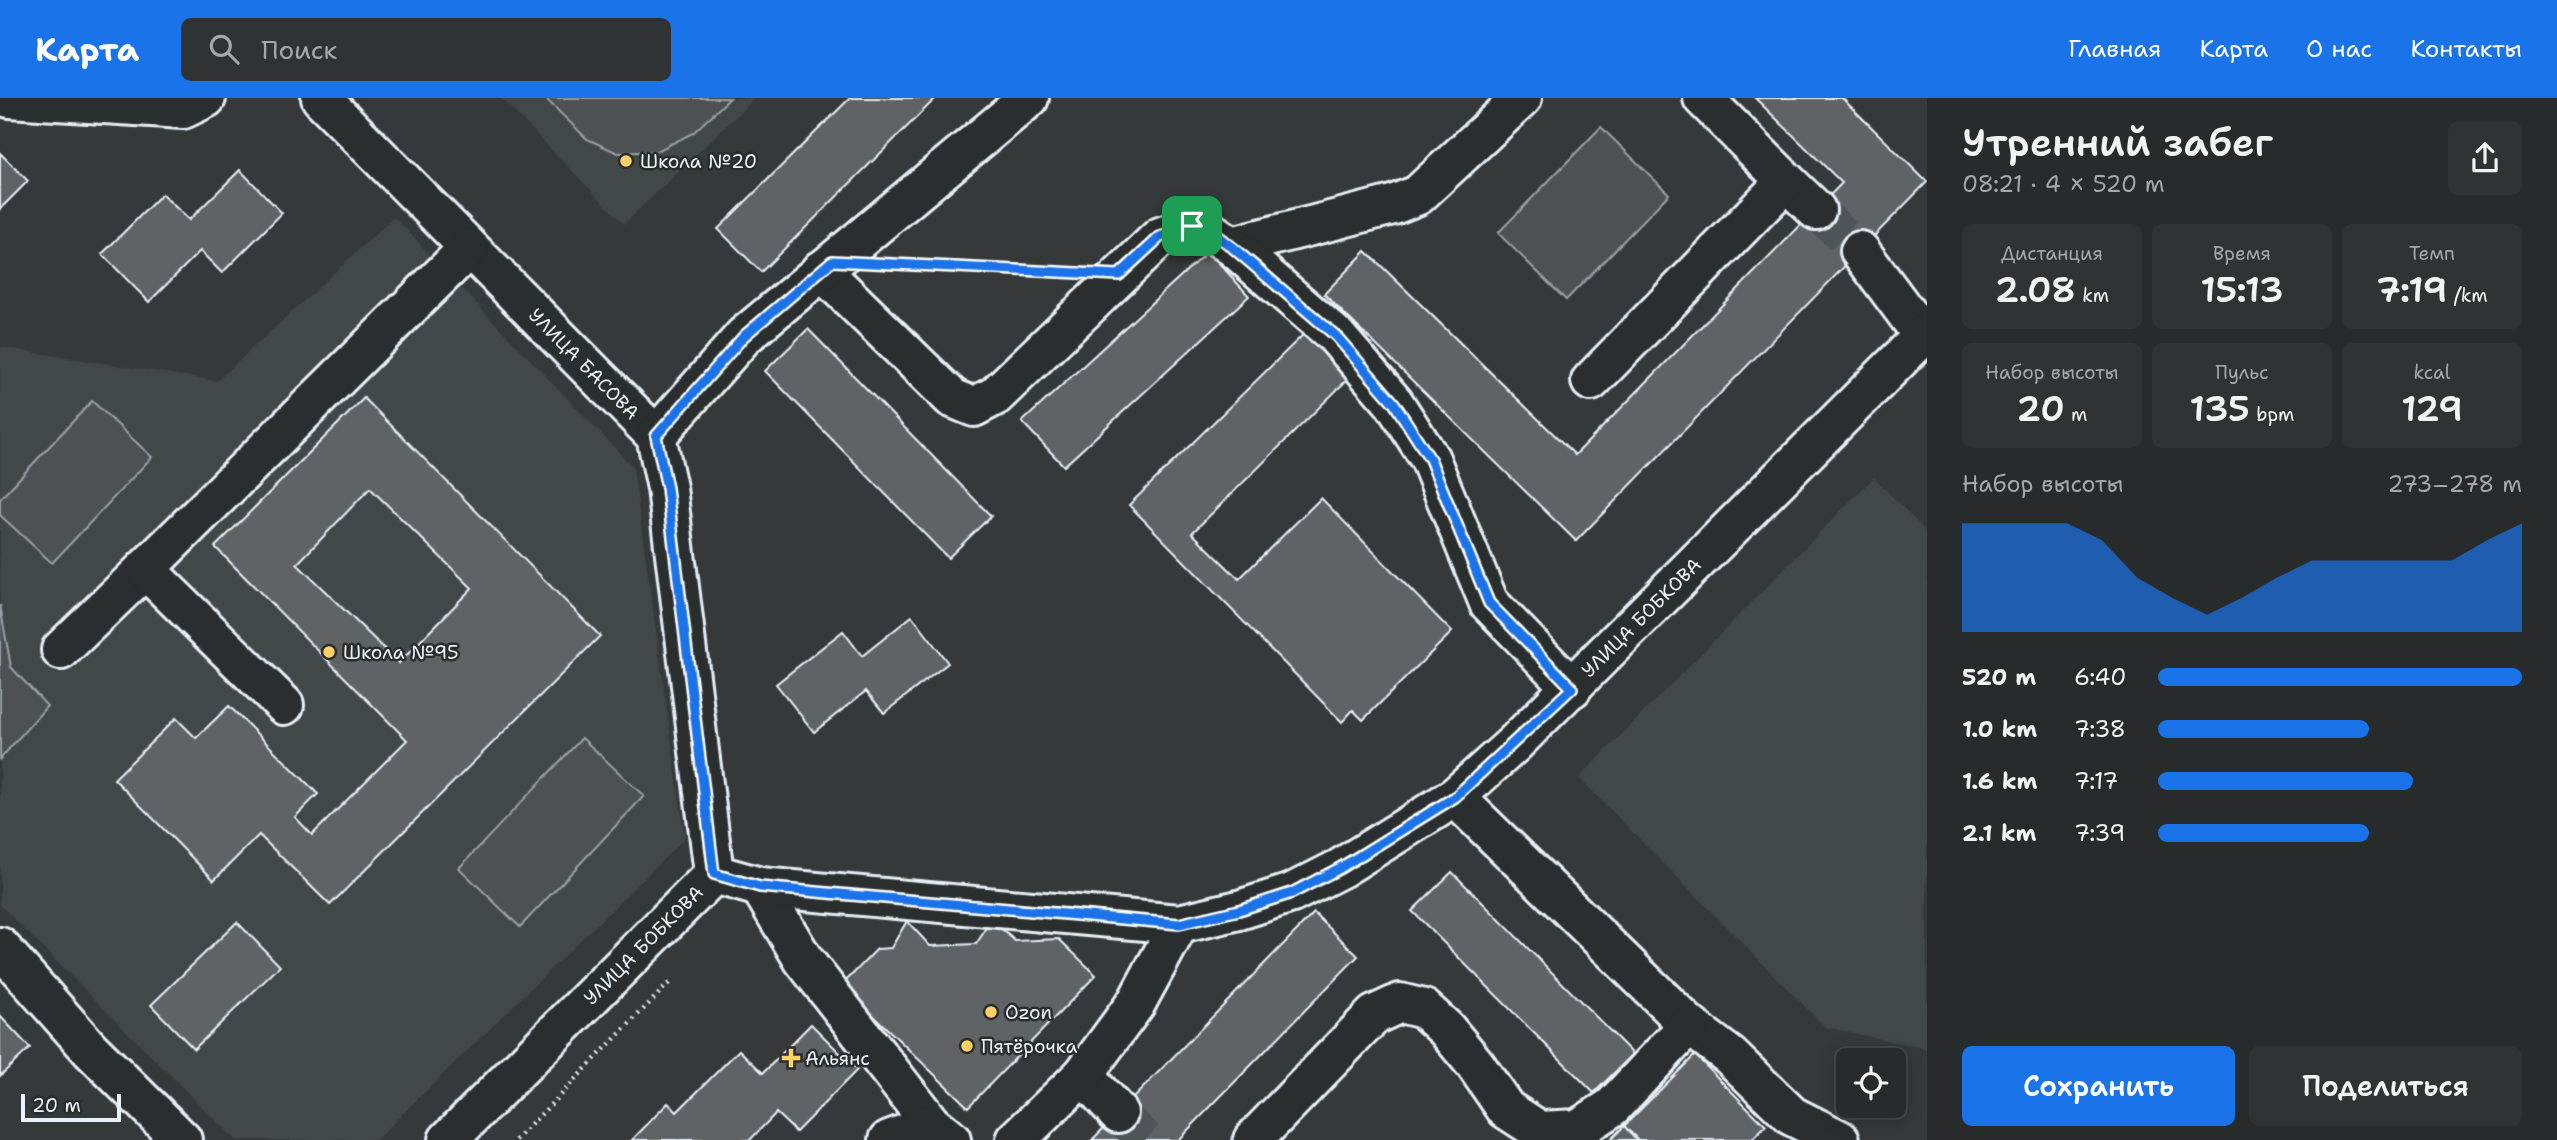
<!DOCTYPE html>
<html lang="ru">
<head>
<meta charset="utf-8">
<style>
  body { margin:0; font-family:"Shantell Sans",sans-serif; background:#303334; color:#f1f3f6; height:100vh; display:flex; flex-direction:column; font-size:26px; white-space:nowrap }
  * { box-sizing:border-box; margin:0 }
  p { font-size:23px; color:#a5a7a9 }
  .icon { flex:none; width:38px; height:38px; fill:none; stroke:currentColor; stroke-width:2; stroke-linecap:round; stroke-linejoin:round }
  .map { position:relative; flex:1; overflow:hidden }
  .side { display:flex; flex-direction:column; background:#282b2c; width:630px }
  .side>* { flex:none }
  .buttons { position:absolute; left:1836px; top:950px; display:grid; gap:14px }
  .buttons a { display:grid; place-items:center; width:70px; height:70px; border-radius:10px; background:#282b2c; box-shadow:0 4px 18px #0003,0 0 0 2px #444748; font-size:35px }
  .scale { position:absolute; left:21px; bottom:18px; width:100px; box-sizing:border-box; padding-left:7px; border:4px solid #e8f1f8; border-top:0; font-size:19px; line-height:24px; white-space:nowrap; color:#e8f1f8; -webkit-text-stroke:5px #2a2d2e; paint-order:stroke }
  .pin { position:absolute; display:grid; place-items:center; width:60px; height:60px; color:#fff; margin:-30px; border-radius:14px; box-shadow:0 4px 10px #0006 }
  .round { display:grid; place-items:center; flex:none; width:74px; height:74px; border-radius:10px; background:#303334 }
  .overview { display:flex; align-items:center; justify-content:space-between; height:119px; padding:0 35px }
  h1 { font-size:38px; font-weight:600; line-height:52px }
  .metrics { display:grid; grid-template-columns:repeat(3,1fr); gap:10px; height:119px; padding:7px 35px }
  .metrics div { display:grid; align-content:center; border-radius:10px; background:#303334; text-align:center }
  .metrics b { font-size:35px; font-weight:600 }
  .metrics small { font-size:19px; font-weight:400 }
  .metrics p { font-size:19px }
  .chart { height:196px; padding:14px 35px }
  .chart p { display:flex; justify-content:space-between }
  .chart svg { width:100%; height:126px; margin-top:7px; fill:#1a73e8; opacity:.7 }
  .button { display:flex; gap:14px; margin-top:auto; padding:14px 35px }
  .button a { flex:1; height:80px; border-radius:10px; background:#1a73e8; color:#fff; font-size:28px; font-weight:600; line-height:80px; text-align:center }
  .button a+a { background:#303334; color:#f1f3f6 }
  ul { padding:0 35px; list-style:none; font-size:23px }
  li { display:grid; grid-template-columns:112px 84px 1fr; align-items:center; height:52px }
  li i { height:18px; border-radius:9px; background:#1a73e8 }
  header { display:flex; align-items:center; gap:42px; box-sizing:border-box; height:98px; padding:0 35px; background:#1a73e8; color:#fff }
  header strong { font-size:33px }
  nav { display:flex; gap:38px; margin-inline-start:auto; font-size:24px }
  .search { width:490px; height:63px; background:#303334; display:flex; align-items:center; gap:18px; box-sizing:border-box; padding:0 24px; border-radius:10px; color:#a5a7a9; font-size:26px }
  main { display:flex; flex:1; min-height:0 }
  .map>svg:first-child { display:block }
  .built { fill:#424647 }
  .green { fill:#4d5152; stroke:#9aa1a5; stroke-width:2 }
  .building { fill:#5f6365; stroke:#e8f1f8; stroke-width:2; fill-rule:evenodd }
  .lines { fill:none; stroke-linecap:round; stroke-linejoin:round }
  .minor-tunnel { stroke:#505556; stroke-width:38; stroke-dasharray:38 19; stroke-linecap:butt }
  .minor-casing { stroke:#e8f1f8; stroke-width:44 }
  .path { stroke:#e8f1f8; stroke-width:4.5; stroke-dasharray:2 5; stroke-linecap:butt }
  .minor { stroke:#2a2d2e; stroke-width:38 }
  .route-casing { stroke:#fff; stroke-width:14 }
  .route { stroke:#1a73e8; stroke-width:9 }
  .poi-dot { fill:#ffd166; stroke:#2a2d2e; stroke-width:2.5 }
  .labels { text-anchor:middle; stroke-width:5; stroke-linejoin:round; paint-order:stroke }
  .poi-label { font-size:19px; fill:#e8f1f8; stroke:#2a2d2e; text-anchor:start }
  .street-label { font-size:19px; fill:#e8f1f8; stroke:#2a2d2e }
</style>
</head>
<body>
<header>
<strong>Карта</strong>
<div class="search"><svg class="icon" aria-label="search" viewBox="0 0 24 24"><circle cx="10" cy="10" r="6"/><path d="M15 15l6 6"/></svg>Поиск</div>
<nav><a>Главная</a><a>Карта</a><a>О нас</a><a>Контакты</a></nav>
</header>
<main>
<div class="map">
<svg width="1927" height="1042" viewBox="0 0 1927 1042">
  <rect width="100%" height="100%" fill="#35393a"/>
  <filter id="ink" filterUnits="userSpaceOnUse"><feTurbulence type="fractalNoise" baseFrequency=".0143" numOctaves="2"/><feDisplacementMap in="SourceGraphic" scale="14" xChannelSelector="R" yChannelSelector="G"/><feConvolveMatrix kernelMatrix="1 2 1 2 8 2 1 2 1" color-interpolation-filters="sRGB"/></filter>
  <g filter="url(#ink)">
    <g class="built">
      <polygon points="501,0 755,0 624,126"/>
      <polygon points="394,119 633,369 685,740 376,1042 235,1042 0,807 0,249 217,283"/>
      <polygon points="1874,379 1927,435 1927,951 1825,929 1579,680"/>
    </g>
    <g class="green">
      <polygon points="545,0 730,0 693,35 657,53 618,55 587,41"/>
      <polygon points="1601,29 1669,96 1566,202 1498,135"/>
      <polygon points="92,303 152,359 52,465 0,417 0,401"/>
      <polygon points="0,507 11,569 47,608 0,661"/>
      <polygon points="582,640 644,698 520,829 459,770"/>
    </g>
    <g class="building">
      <polygon points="850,0 936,0 761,174 718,131"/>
      <polygon points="1755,0 1842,0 1927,84 1576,443 1324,196 1366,153 1575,357 1842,85"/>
      <polygon points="0,55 28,83 0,111"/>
      <polygon points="240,72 282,115 222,175 200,153 149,204 102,156 162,96 189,122"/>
      <polygon points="1208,153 1249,198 1064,368 1022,324"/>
      <polygon points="1312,228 1356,273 1192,435 1239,481 1321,400 1452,534 1363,622 1353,612 1342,624 1129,407"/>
      <polygon points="808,231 991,418 948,460 765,273"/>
      <path d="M364,300L600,538L330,807L259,737L214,782L114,681L176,620L196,640L229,608L318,696L295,719L312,737L407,642L215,449ZM370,390L472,490L399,565L297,466Z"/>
      <polygon points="912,518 948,565 884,615 866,593 814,634 776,586 843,533 862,558"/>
      <polygon points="1452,774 1633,956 1594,995 1412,813"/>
      <polygon points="1314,815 1358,858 1178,1042 1092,1042"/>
      <polygon points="992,822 1015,843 1059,841 1096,877 968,1009 842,887 877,851 891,850 907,823 930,848 976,846"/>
      <polygon points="237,824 280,868 194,951 151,907"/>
      <polygon points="0,918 30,950 0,978"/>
      <polygon points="811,926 857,972 796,1034 776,1015 750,1042 632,1042 668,1005 677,1014 739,952 763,975"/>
      <polygon points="1695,957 1766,1028 1752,1042 1638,1042 1624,1028"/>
      <polygon points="1624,1028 1637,1042 1610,1042"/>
    </g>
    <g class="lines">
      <g class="minor-tunnel">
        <polyline points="1816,112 1860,153"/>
        <polyline points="1118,1015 1146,1042"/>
      </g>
      <defs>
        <g id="minor">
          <polyline points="9,0 183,11 206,0"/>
          <path id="s1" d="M321,0L656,338L667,390L714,776"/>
          <polyline points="1786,83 1816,112"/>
          <polyline points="1232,148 1393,107 1418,97 1522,0"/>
          <polyline points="1860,153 1923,238"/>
          <polyline points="821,172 952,300 974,309 995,298 1160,139 1192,128 1211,134 1232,148 1336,238 1394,305 1430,361 1489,505 1572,590"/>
          <polyline points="1591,283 1786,83 1703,0"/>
          <polyline points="656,338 744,238 1029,0"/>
          <polyline points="61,552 145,471"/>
          <polyline points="284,607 145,471 469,150"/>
          <polyline points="1455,699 1689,927 1730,958 1792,1018 1840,1042"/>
          <polyline points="760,789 803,861 931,1026 951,1042"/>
          <polyline points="0,849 90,951 182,1042"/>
          <polyline points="1083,977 1118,1015"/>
          <path id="s2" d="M448,1042L714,776L760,789L1179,826L1239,812L1292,795L1341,770L1455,699L1514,646L1927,234"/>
          <polyline points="889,1042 931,1026"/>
          <polyline points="1016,1042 1083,977 1136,905 1179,826"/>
          <polyline points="1253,1042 1374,917 1400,905 1424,911 1446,931 1475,966 1506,1011 1540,1033 1578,1031 1612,1009 1689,927"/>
        </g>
      </defs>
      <use href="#minor" class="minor-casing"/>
      <g class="path">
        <polyline points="889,165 1073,174"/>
        <polyline points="516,1042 671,883"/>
      </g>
      <use href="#minor" class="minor"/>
    </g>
  </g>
  <g class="lines" filter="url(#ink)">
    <defs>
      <polygon id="route" points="1192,128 1212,134 1232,149 1336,238 1394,305 1430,361 1489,505 1572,590 1455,699 1340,770 1292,795 1239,812 1179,826 760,789 714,776 667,390 656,338 744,238 832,163 1119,177 1160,139"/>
    </defs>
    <use href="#route" class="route-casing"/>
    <use href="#route" class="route"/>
  </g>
  <g class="poi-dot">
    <circle cx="626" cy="63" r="7"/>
    <circle cx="329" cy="554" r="7"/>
    <circle cx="991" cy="914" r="7"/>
    <circle cx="967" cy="948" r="7"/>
    <path d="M787.5 949.5h7v7h7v7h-7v7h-7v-7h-7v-7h7z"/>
  </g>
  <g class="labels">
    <g class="poi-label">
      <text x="640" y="70">Школа №20</text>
      <text x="343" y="561">Школа №95</text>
      <text x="1005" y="921">Ozon</text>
      <text x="981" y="955">Пятёрочка</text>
      <text x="805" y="967">Альянс</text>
    </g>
    <g class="street-label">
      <text dy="7" stroke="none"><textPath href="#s1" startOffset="374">УЛИЦА БАСОВА</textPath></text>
      <text dy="7" stroke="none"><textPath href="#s2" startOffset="1410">УЛИЦА БОБКОВА</textPath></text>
      <text dy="7" stroke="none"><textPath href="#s2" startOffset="276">УЛИЦА БОБКОВА</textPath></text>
    </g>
  </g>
</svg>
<div class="buttons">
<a><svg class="icon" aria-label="locate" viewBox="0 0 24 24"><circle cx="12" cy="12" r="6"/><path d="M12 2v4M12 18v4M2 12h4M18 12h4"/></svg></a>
</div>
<div class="scale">20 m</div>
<div class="pin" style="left:1192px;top:128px;background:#1e9e55"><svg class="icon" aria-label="arrive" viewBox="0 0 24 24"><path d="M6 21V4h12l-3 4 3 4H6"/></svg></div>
</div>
<section class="side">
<div class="overview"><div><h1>Утренний забег</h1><p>08:21 · 4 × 520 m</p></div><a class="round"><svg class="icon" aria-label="share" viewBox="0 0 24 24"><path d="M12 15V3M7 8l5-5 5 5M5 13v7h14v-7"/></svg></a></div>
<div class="metrics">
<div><p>Дистанция</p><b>2.08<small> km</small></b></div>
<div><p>Время</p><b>15:13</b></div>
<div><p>Темп</p><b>7:19<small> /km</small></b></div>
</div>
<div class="metrics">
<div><p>Набор высоты</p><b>20<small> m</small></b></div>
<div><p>Пульс</p><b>135<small> bpm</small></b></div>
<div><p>kcal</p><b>129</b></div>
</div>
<div class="chart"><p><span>Набор высоты</span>273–278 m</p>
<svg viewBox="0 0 160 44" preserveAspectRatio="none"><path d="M0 44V6L10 6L20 6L30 6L40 12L50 25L60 32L70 38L80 32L90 25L100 19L110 19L120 19L130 19L140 19L150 12L160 6V44z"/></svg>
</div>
<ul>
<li><b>520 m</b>6:40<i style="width:100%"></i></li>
<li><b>1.0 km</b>7:38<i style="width:58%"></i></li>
<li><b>1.6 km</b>7:17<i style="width:70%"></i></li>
<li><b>2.1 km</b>7:39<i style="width:58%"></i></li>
</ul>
<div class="button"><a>Сохранить</a><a>Поделиться</a></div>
</section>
</main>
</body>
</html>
